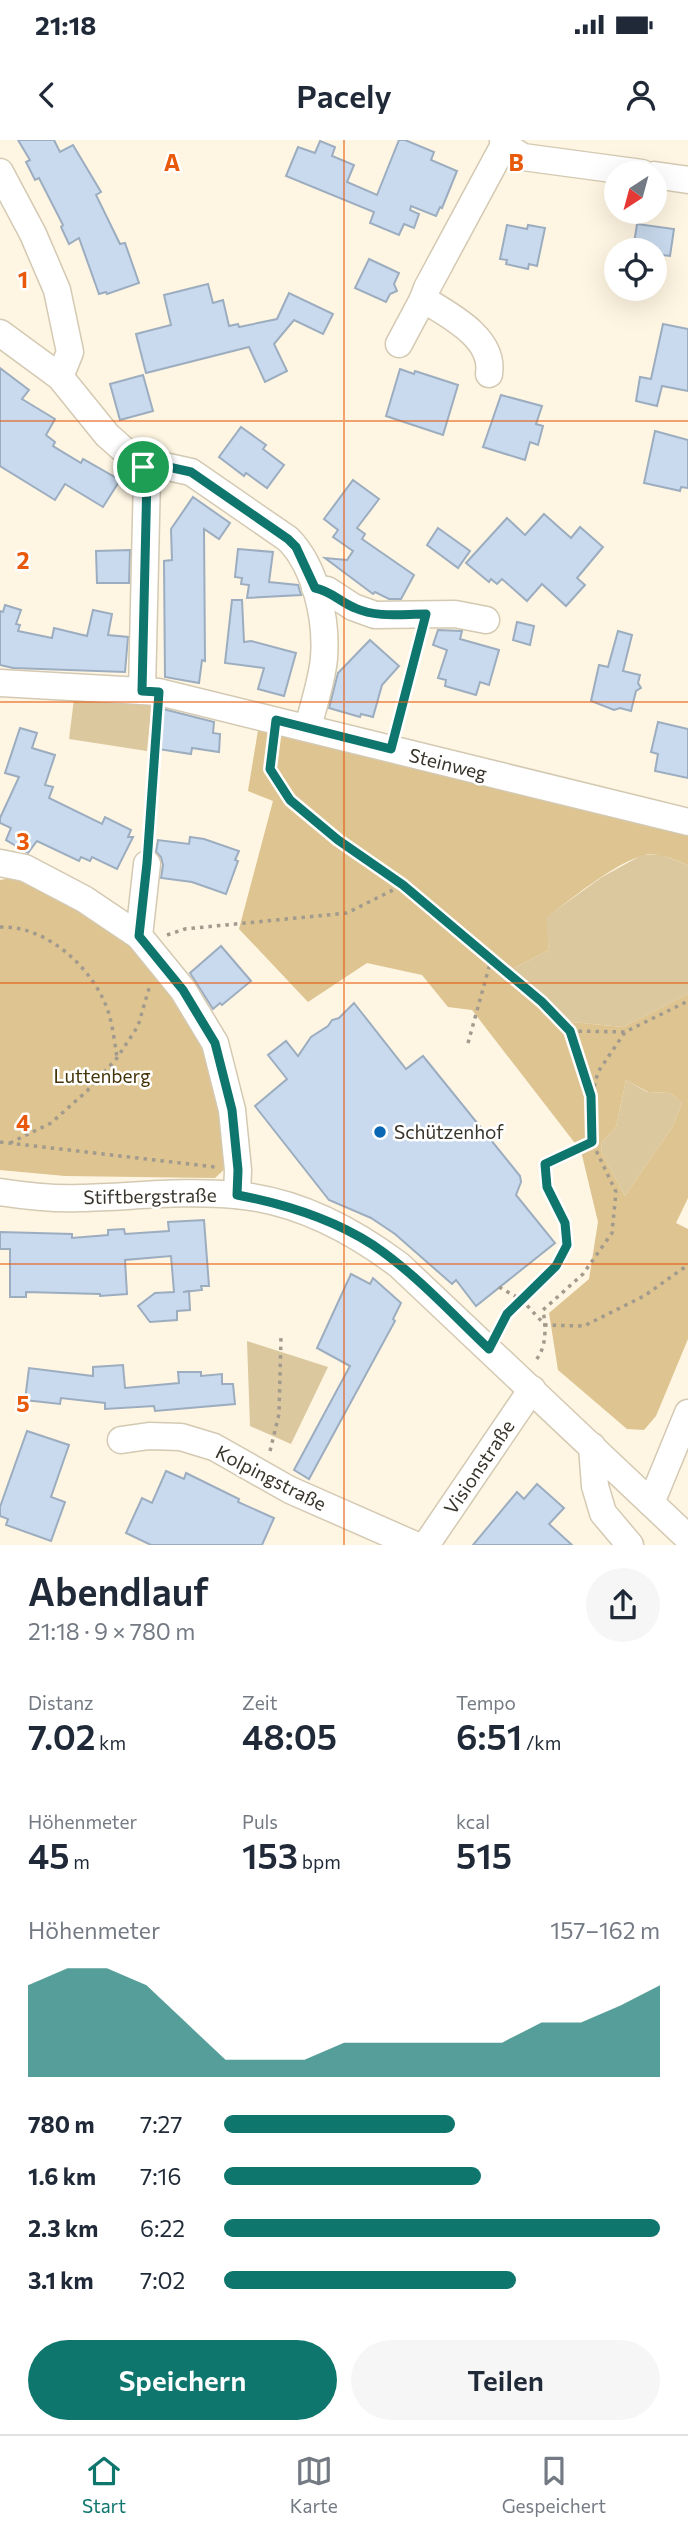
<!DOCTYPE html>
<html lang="de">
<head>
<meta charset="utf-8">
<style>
  body { margin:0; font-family:Commissioner,sans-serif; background:#f6f6f7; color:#1f2937; height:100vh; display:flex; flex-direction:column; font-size:26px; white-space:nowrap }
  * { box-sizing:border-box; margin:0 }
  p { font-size:23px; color:#747a83 }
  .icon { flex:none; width:38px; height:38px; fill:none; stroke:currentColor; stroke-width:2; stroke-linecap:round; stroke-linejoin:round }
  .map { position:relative; height:1405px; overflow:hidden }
  .side { display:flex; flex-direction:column; background:#fff; flex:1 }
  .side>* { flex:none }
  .needle { width:46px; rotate:216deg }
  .tools { position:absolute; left:604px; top:21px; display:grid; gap:14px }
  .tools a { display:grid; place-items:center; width:63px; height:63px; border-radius:50%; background:#fff; box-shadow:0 7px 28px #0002; font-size:35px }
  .pin { position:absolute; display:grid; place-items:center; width:60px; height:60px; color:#fff; margin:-30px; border:4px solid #fff; border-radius:50%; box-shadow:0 2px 7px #0007 }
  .round { display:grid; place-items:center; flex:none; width:74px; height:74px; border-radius:37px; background:#f6f6f7 }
  .summary { display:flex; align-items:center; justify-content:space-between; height:119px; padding:0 28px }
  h1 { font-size:38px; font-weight:600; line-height:52px }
  .figures { display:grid; grid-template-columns:repeat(3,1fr); gap:10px; height:119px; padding:7px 28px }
  .figures div { display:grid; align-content:center }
  .figures b { font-size:35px; font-weight:600 }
  .figures small { font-size:19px; font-weight:400 }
  .figures p { font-size:19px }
  .chart { height:196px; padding:14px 28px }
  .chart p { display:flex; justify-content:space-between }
  .chart svg { width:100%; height:126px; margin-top:7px; fill:#0f766e; opacity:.7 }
  .button { display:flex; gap:14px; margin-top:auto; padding:14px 28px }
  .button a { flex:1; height:80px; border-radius:42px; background:#0f766e; color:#fff; font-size:28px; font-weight:600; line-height:80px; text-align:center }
  .button a+a { background:#f6f6f7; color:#1f2937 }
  ul { padding:0 28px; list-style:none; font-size:23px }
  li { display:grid; grid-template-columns:112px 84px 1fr; align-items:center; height:52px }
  li i { height:18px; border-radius:9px; background:#0f766e }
  .status { display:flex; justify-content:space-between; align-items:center; height:49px; padding:0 35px; background:#fff; direction:ltr }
  .status svg { height:19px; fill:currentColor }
  header { display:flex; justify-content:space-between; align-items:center; height:91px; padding:0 28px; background:#fff; font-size:32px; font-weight:600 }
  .dock { display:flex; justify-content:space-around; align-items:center; height:98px; border-top:2px solid #e0e1e3; background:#fff; font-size:19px; color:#747a83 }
  .dock a { display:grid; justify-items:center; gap:4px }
  .dock .current { color:#0f766e }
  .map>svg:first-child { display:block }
  .green { fill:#dbc89e }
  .forest { fill:#ddc490; fill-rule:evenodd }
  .building { fill:#c9daee; stroke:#9cadc0; stroke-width:2 }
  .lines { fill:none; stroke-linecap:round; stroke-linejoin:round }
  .minor-casing { stroke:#d4c9b2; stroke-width:29 }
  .path { stroke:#a29b8d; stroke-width:3.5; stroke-dasharray:3.5 5; stroke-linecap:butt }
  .minor { stroke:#fff; stroke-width:26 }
  .route-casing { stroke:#fff; stroke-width:14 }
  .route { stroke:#0f766e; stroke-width:9 }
  .grid { fill:none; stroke:#e8590c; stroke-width:2; stroke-opacity:0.55 }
  .poi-dot { fill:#0967b3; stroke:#fff; stroke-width:2.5 }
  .labels { text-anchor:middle; stroke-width:5; stroke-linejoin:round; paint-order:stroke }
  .street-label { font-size:19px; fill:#39342b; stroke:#fff }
  .park-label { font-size:19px; fill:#443307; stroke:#fff }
  .poi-label { font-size:19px; fill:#39342b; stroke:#fff; text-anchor:start }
  .grid-label { font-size:23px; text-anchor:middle; font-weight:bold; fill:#e8590c; stroke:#fff; stroke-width:5; stroke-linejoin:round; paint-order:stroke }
</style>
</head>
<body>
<div class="status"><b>21:18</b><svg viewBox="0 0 49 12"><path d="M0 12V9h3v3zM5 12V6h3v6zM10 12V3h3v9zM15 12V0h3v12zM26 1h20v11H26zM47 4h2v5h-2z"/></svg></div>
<header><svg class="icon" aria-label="back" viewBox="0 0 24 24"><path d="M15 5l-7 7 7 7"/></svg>Pacely<svg class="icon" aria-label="person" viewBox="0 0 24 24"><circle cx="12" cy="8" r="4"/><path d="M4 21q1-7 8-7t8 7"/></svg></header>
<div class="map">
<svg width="688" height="1405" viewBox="0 0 688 1405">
  <rect width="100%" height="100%" fill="#fef5e2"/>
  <g class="green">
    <polygon points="74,559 152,563 147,611 69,599"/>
    <polygon points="642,715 662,715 688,725 688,854 623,887 571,882 512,829 549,810 545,778 602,737"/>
    <polygon points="626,940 647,952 671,953 682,963 673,986 625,1056 602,1014 601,1003 616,987"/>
    <polygon points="247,1201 328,1227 291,1304 250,1286"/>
  </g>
  <g class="forest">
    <path d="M259,584L688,689V725C674,719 656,711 641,716C611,726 571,759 546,778L549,810L512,829L571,882L623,887L688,854V1058L676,1083L688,1089V1199L656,1276L644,1290L627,1289L558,1230L549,1173L589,1139L598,1082L581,1011L472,870L448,867L422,835L367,823L308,862L239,789L273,661L248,651ZM626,940L648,952L671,953L682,963L673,986L625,1056L602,1014L601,1003L616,987Z"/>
    <polygon points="12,738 66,761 128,802 160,838 202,904 219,949 230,1024 215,1038 65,1036 0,1030 0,740"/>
  </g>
  <g class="building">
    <polygon points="18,0 54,0 60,12 73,5 101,52 96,55 120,104 125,103 139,143 107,154 106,152 99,154 79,98 69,104 61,87 63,85 39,38 35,40 26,22 30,20"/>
    <polygon points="399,0 405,0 434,12 431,20 457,31 442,68 440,67 436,76 411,66 410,70 419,74 414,88 404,84 399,95 370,83 374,72 286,36 298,7 315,13 320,1 335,7 332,16 354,25 347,42 377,55"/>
    <polygon points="637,84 674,89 670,116 654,114 654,110 633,110"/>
    <polygon points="507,85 527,89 528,85 545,88 537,126 529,124 528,129 506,124 507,120 500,119"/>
    <polygon points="369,119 399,133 394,144 397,151 390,154 386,162 355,148"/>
    <polygon points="208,144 213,163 223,160 229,186 238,184 239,187 277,179 289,153 333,174 323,194 294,180 274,204 287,231 265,242 249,207 146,233 136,194 171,185 164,155"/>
    <polygon points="663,184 688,189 688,251 662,246 657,266 636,261 640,237 651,239"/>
    <polygon points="0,228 29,250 22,259 55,279 46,295 55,302 53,306 81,323 83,319 120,340 103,367 65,344 55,360 0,326"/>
    <polygon points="400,229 414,234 415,231 458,245 443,295 386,276"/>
    <polygon points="143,235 153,271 120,280 110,244"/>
    <polygon points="501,255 542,266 536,284 543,286 538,305 530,302 525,320 483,307"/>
    <polygon points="241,287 266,305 263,309 284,325 267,348 246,333 244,336 219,317"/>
    <polygon points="655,291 688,300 688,348 681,347 680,351 676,350 644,343"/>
    <polygon points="353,340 379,359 357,388 365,394 362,399 414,435 401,459 389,459 375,452 373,454 325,418 347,420 353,411 333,397 338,390 324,379"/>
    <polygon points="193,357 230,383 219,399 204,389 205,521 202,520 199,543 165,537 164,421 172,420 171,389"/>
    <polygon points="544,374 571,398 580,387 603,407 577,438 585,445 566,466 542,444 527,461 502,439 497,444 491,439 489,442 466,423 507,378 525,395"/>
    <polygon points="438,388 470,411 458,428 427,405"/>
    <polygon points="238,409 273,412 269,442 298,445 301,455 247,458 249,445 241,444 242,438 235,437"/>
    <polygon points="130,410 129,443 97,443 96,411"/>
    <polygon points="232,460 242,460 244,502 251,501 296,513 284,556 258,549 264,528 225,523"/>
    <polygon points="5,465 21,470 16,484 20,485 18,491 52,498 54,488 87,496 93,470 112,474 108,495 128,497 125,532 13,528 0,525 0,471 3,472"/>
    <polygon points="517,482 534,486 530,505 513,500"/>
    <polygon points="438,490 462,491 460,499 499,510 489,545 480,542 476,555 445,546 446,540 438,538 447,510 433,505"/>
    <polygon points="618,491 632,495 623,531 640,535 638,543 641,548 636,551 631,571 620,568 614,570 591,561 599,525 608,527"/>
    <polygon points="370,500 399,526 382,545 373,577 361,574 360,577 329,568 338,533"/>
    <polygon points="163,569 214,582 213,593 220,594 219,612 192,608 191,614 158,609"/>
    <polygon points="658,582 688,589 688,638 655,631 658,614 651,612"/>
    <polygon points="20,588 37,593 32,608 55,615 45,645 53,647 49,658 102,684 105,677 131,690 128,697 133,697 117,729 92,717 90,721 81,717 79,721 37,701 28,713 6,700 11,688 0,683 0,678 19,637 5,633"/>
    <polygon points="190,697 204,699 239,711 235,720 238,721 226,754 192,742 161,738 163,725 161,717 156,712 158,700 189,704"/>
    <polygon points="221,806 251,841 222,865 220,863 213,869 190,833"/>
    <polygon points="354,863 406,929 423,916 520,1036 521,1042 516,1055 555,1103 476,1166 456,1140 452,1144 395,1094 371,1078 329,1060 255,966 287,939 268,915 286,901 298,916 311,897 328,886 332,880 339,878"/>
    <polygon points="204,1080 209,1146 201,1146 202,1150 183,1152 189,1151 190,1170 177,1171 177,1180 150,1182 138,1166 155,1153 174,1152 171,1116 125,1120 127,1154 100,1156 100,1154 26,1152 26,1157 10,1157 10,1109 0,1109 0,1092 72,1094 72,1098 108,1095 108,1090 124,1089 125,1094 169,1091 168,1082"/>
    <polygon points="351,1134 370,1144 373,1138 401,1163 393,1179 395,1181 309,1339 294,1330 350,1226 317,1208"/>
    <polygon points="123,1225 125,1248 179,1243 178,1232 201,1232 201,1236 222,1234 222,1244 233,1244 235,1264 155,1271 154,1266 105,1269 105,1263 61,1258 60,1264 25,1260 29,1228 93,1236 93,1227"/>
    <polygon points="27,1291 69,1305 51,1357 65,1362 51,1401 6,1385 8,1379 0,1376 0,1367"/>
    <polygon points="166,1331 184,1339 186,1333 239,1359 238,1362 274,1378 262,1405 151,1405 126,1393 142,1358 152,1363"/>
    <polygon points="537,1344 564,1368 549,1384 572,1405 473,1405 517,1352 524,1359"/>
  </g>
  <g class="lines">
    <defs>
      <g id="minor">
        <polyline points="503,0 504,5 523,17 642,33"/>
        <polyline points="0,32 33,94 57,150 70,212 60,237"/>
        <polyline points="654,35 688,40"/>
        <polyline points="423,159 427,148 504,5"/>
        <path d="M0,193L60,237L107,295L143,327L164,326L191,332L288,399C316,427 327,480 324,518C322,541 313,566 308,588"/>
        <path d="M399,204L423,159C449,175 495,198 489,234"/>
        <polyline points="315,448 327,450 353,467 375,475 455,474 486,480"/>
        <polyline points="0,543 159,552 688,682"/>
        <polyline points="142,551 147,336 143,327"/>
        <polyline points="0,723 25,728 84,759 139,796 183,850 215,903 232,970 238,1030 237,1055"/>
        <polyline points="139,796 147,724"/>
        <path d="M0,1052C26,1056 54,1059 80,1058C131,1057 183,1050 235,1055C296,1060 351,1089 399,1125L688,1398"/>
        <polyline points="121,1300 149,1296 181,1297 214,1307 290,1350 415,1405"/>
        <polyline points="592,1306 595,1346 603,1373 630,1405"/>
        <polyline points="651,1363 688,1273"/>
        <polyline points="426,1405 532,1249"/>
      </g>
    </defs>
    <use href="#minor" class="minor-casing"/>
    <g class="path">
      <polyline points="397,587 420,496"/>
      <path d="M272,602L269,629L290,660L338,700L403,745L542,862L570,891L591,956L592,1002L616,1052L612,1093L583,1134L543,1170C546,1187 547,1208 535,1221"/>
      <polyline points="149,700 157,575"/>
      <path d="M0,787C48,785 96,831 109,874C113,888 115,904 117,918"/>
      <polyline points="167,795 185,789 347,773 403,745"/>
      <polyline points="570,891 625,892 688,861"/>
      <polyline points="468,903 491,820"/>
      <polyline points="592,955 598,932 625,892"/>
      <polyline points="0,1002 215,1027"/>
      <polyline points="10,1003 51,983 87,951 117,918 138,886 150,845"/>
      <polyline points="499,1147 522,1160 545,1185 584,1186 644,1156 688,1125"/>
      <path d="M500,1188C518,1153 575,1130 565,1086C563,1077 556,1069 552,1061C546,1049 546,1037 545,1024L592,1002"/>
      <polyline points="270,1311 279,1274 281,1196"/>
    </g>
    <use href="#minor" class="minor"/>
  </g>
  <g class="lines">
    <defs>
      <path id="route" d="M164,326L191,332L288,399L296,407L315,448C331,451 340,462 355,468C377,478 402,474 426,474L391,609L276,580L270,629L290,660L338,700L403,745L542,862L570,891L591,956L592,1002L545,1024L547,1047L565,1083L567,1105L556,1126L507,1174L489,1209C452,1174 416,1134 373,1105C331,1078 285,1064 237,1055L238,1030L232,970L215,903L183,850L139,796L147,723L159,552L142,551L147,336L143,327Z"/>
    </defs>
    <use href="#route" class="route-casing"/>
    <use href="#route" class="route"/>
  </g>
  <path class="grid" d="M344,0V1405M0,281H688M0,562H688M0,843H688M0,1124H688"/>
  <circle class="poi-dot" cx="380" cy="992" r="7"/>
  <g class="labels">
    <g class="street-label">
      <text transform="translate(448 624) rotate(14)" y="7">Steinweg</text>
      <text transform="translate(150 1056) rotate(-1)" y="7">Stiftbergstraße</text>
      <text transform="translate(479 1327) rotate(-56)" y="7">Visionstraße</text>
      <text transform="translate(271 1338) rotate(27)" y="7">Kolpingstraße</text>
    </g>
    <g class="park-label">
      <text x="102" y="943">Luttenberg</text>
    </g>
    <g class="poi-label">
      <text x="394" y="999">Schützenhof</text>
    </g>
  </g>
  <g class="grid-label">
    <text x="172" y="31">A</text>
    <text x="516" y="31">B</text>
    <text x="23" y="148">1</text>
    <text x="23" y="429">2</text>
    <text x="23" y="710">3</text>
    <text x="23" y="991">4</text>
    <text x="23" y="1272">5</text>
  </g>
</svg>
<div class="tools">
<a><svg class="needle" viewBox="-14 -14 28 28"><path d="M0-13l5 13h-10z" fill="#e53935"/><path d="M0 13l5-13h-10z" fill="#747a83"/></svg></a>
<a><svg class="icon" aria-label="locate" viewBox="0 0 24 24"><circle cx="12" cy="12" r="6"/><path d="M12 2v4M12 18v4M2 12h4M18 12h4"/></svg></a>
</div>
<div class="pin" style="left:143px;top:327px;background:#1e9e55"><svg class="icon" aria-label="arrive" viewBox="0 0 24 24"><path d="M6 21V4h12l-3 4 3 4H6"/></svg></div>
</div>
<section class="side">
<div class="summary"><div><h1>Abendlauf</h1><p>21:18 · 9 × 780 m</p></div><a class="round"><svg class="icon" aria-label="share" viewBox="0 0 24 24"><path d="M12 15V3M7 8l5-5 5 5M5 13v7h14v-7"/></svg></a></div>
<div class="figures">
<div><p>Distanz</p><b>7.02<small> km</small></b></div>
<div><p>Zeit</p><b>48:05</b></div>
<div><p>Tempo</p><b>6:51<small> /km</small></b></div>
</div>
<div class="figures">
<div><p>Höhenmeter</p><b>45<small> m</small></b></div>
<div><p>Puls</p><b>153<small> bpm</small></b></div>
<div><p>kcal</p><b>515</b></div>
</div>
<div class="chart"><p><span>Höhenmeter</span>157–162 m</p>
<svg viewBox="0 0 160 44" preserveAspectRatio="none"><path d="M0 44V12L10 6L20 6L30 12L40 25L50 38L60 38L70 38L80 32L90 32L100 32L110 32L120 32L130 25L140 25L150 19L160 12V44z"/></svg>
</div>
<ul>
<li><b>780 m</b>7:27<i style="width:53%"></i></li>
<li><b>1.6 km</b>7:16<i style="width:59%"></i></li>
<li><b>2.3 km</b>6:22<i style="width:100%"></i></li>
<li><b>3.1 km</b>7:02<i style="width:67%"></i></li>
</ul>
<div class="button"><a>Speichern</a><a>Teilen</a></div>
</section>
<nav class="dock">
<a class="current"><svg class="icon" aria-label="home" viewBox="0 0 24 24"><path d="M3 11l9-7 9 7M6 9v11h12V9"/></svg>Start</a>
<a><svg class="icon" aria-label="map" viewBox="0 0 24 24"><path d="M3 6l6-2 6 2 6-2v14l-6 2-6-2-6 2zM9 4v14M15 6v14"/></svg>Karte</a>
<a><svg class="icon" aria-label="saved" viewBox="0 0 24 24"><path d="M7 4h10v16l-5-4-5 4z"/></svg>Gespeichert</a>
</nav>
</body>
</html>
